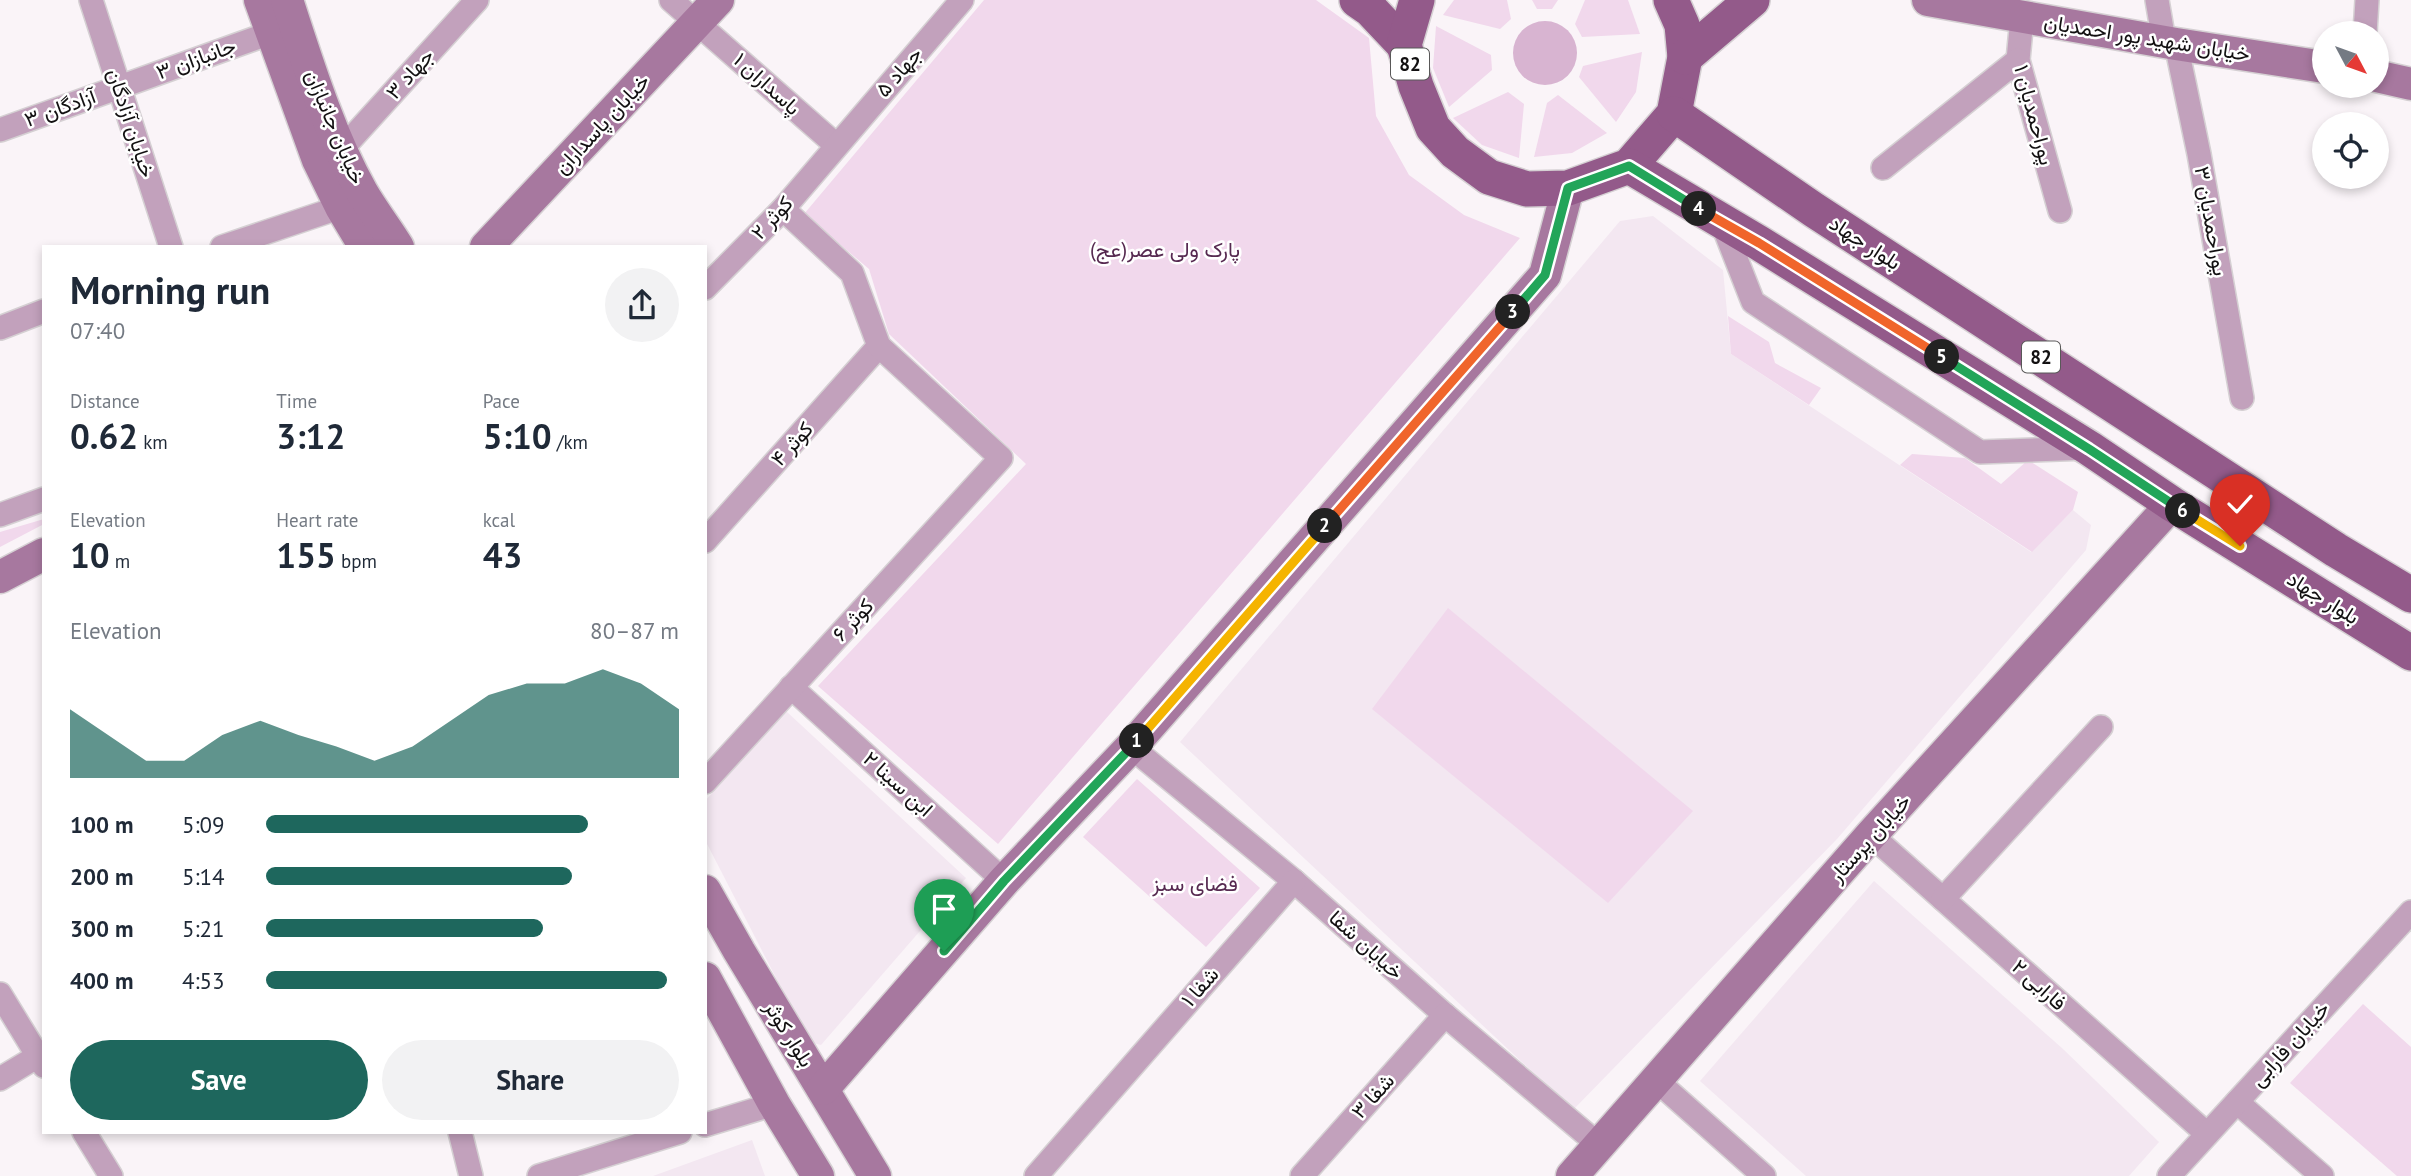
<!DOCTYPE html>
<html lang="en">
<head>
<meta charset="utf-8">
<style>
  body { margin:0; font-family:"PT Sans",Vazirmatn,sans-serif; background:#f2f2f3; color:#1f2937; height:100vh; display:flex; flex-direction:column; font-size:26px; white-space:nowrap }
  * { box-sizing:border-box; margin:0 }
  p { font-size:23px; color:#747a83 }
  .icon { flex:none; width:38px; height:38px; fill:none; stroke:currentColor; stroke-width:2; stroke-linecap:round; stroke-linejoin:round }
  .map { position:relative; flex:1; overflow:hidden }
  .panel { position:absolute; left:42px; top:245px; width:665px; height:889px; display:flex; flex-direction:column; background:#fff; border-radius:0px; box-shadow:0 4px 10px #0003 }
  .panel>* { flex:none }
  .needle { width:46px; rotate:131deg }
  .fabs { position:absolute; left:2312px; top:21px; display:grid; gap:14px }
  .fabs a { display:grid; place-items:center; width:77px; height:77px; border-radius:50%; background:#fff; box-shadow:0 4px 10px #0003; font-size:35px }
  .pin { position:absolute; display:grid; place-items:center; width:60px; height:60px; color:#fff; margin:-72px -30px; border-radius:50% 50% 50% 0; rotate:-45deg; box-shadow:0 0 7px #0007 }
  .pin .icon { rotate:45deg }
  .km { position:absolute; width:35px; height:35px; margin:-18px; border-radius:50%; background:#222; color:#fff; font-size:19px; line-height:35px; text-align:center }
  .round { display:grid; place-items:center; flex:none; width:74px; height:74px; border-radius:37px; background:#f2f2f3 }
  .head { display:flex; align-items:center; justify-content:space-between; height:119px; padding:0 28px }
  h1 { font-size:38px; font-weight:800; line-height:52px }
  .metrics { display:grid; grid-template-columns:repeat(3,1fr); gap:10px; height:119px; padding:7px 28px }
  .metrics div { display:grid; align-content:center }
  .metrics b { font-size:35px; font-weight:800 }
  .metrics small { font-size:19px; font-weight:400 }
  .metrics p { font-size:19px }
  .chart { height:196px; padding:14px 28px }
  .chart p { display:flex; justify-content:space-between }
  .chart svg { width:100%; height:126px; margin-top:7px; fill:#1e675d; opacity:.7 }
  .cta { display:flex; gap:14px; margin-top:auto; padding:14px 28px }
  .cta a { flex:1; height:80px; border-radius:42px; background:#1e675d; color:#fff; font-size:28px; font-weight:800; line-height:80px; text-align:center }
  .cta a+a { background:#f2f2f3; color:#1f2937 }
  ul { padding:0 28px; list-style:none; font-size:23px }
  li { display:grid; grid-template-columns:112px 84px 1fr; align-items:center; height:52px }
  li i { height:18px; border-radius:9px; background:#1e675d }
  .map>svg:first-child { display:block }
  .built { fill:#f3e7f1 }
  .green { fill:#f1d8ec }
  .water { fill:#d8b4d1 }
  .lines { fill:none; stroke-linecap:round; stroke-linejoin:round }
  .street-casing { stroke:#d5d0d3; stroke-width:26 }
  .secondary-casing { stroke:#d5d0d3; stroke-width:35 }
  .primary-casing { stroke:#d5d0d3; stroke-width:38 }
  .street { stroke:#c2a1bc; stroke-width:23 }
  .secondary { stroke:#a7789f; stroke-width:32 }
  .primary { stroke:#935a8a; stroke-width:35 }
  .split-1-casing { stroke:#fff; stroke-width:14 }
  .split-2-casing { stroke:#fff; stroke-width:14 }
  .split-3-casing { stroke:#fff; stroke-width:14 }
  .split-4-casing { stroke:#fff; stroke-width:14 }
  .split-5-casing { stroke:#fff; stroke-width:14 }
  .split-6-casing { stroke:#fff; stroke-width:14 }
  .split-7-casing { stroke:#fff; stroke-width:14 }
  .split-1 { stroke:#22a559; stroke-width:9 }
  .split-2 { stroke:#f5b400; stroke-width:9 }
  .split-3 { stroke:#f0652b; stroke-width:9 }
  .split-4 { stroke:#22a559; stroke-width:9 }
  .split-5 { stroke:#f0652b; stroke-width:9 }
  .split-6 { stroke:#22a559; stroke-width:9 }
  .split-7 { stroke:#f5b400; stroke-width:9 }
  .labels { text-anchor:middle; stroke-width:5; stroke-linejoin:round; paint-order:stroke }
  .shield { fill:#fff; stroke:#595858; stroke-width:2 }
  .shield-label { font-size:19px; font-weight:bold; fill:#121011 }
  .street-label { font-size:21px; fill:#121011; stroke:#fff }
  .park-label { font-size:21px; fill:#562950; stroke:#fff }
</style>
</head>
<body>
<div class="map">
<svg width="2411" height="1176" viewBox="0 0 2411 1176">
  <rect width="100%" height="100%" fill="#faf4f8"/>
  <g class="built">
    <polygon points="1653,216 1723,270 1731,354 2031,552 2073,510 2091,525 2086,550 1837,839 1573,1110 1180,742 1620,221"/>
    <polygon points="786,711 966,878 821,1045 809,1042 705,840 705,801"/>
    <polygon points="1874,881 2063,1049 2159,1142 2129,1176 1806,1176 1700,1081"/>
    <polygon points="752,1140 765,1176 653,1176"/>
  </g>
  <g class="green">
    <polygon points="984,0 1316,0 1369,38 1376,116 1409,175 1464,215 1520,238 998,844 818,686 1026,464 889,334 869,269 804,214"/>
    <polygon points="1454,0 1507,0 1511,19 1500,29 1443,15"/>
    <polygon points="1532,0 1558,0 1552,9 1537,9"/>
    <polygon points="1585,0 1628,0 1640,34 1582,37 1575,24"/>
    <polygon points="1436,26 1491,55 1492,70 1449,107 1433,68"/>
    <polygon points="1642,52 1636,92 1616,122 1579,77 1583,66"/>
    <polygon points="1508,92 1524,104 1519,158 1482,145 1453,118"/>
    <polygon points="1558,95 1607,133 1572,153 1534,157 1547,103"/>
    <polygon points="1728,316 1769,342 1775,363 1821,388 1809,405 1731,354"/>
    <polygon points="1912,454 1965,458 2001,484 2028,460 2078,492 2073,510 2032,552 1900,465"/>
    <polygon points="44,519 44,524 0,547 0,532"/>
    <polygon points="1448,608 1693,811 1608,903 1372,709"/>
    <polygon points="1137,779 1260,888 1206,947 1083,837"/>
    <polygon points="2363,1004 2411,1047 2411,1176 2397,1176 2290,1083"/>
  </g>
  <circle class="water" cx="1545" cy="53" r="32"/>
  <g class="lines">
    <defs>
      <g id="street">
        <polyline points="91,0 171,247"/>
        <polyline points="671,0 836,145"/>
        <polyline points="2157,0 2164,41"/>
        <polyline points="2022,18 2018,60 2060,211"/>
        <polyline points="2365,33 2367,0"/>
        <polyline points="2176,44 2199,154 2242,398"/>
        <polyline points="0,130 273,32"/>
        <polyline points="342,149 477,0"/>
        <polyline points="1883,168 2018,60"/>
        <polyline points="1722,223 1753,302 1980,452 2088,448"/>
        <polyline points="222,247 341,207 354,199"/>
        <polyline points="705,288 783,209 962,0"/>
        <polyline points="0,328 44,311"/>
        <polyline points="0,515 44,499"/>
        <polyline points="705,541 879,346"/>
        <polyline points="791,687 1004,881"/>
        <polyline points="1131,747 1294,881 1445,1015 1599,1145"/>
        <polyline points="705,782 1001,458 879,346 852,273 783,209"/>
        <polyline points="1871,835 2207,1134"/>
        <polyline points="1943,899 2101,727"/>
        <polyline points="0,994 44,1066"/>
        <polyline points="0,1079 38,1056"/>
        <polyline points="1657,1081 1764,1176"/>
        <polyline points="2237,1102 2322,1176"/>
        <polyline points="705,1125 774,1104"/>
        <polyline points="84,1132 111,1176"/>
        <polyline points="460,1132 471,1176"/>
        <polyline points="539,1176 680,1132"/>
        <polyline points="1036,1176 1294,881"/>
        <polyline points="1302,1176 1445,1015"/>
        <polyline points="2169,1176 2411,912"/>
      </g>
      <g id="secondary">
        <polyline points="260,0 318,160 341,207 365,247"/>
        <path d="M287,0C308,64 329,133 362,192C373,211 387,229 398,247"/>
        <polyline points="1928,0 2176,44 2324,67"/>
        <polyline points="2376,76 2411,84"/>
        <polyline points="486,247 718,0"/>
        <polyline points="0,577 44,554"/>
        <polyline points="705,891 739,951 875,1176"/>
        <polyline points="705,978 774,1104 818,1176"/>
        <polyline points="823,1089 1004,881 1131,747 1545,275 1568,188"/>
        <polyline points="1572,1176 1871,835 2172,504"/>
      </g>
      <g id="primary">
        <polyline points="1357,0 1370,9 1404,45"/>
        <polyline points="1417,0 1404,45 1416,86 1433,128 1455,152 1489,177 1527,189 1568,188 1629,166 1674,114 1685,57 1682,25 1671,0"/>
        <polyline points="1685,57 1752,0"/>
        <polyline points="1674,114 1814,210 2336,550 2411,595"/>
        <polyline points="1629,166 1759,243 2089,448 2172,504 2411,653"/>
      </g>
    </defs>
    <use href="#street" class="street-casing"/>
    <use href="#secondary" class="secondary-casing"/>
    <use href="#primary" class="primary-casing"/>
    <use href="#street" class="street"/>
    <use href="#secondary" class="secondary"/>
    <use href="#primary" class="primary"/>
  </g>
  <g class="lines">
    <defs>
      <polyline id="split-1" points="944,951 1004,881 1137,741"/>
      <polyline id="split-2" points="1137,741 1325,526"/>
      <polyline id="split-3" points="1325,526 1513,312"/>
      <polyline id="split-4" points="1513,312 1545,275 1568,188 1629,166 1699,209"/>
      <polyline id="split-5" points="1699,209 1759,243 1942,357"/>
      <polyline id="split-6" points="1942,357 2089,449 2183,511"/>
      <polyline id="split-7" points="2183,511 2240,546"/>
    </defs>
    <use href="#split-1" class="split-1-casing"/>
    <use href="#split-2" class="split-2-casing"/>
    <use href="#split-3" class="split-3-casing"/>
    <use href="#split-4" class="split-4-casing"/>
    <use href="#split-5" class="split-5-casing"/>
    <use href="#split-6" class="split-6-casing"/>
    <use href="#split-7" class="split-7-casing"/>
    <use href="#split-1" class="split-1"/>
    <use href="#split-2" class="split-2"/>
    <use href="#split-3" class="split-3"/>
    <use href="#split-4" class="split-4"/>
    <use href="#split-5" class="split-5"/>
    <use href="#split-6" class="split-6"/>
    <use href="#split-7" class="split-7"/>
  </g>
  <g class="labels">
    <g class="shield">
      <rect x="1391" y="48.5" width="38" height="31" rx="5"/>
      <rect x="2022" y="341.5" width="38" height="31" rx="5"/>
    </g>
    <g class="shield-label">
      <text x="1410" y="71">82</text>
      <text x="2041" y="364">82</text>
    </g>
    <g class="street-label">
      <text transform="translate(2147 38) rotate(9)" y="7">خیابان شهید پور احمدیان</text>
      <text transform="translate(196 59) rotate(-20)" y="7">جانبازان ۳</text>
      <text transform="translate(899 72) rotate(-49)" y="7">جهاد ۵</text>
      <text transform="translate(410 74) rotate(-48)" y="7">جهاد ۳</text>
      <text transform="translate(767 84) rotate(42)" y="7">پاسداران ۱</text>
      <text transform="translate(60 108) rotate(-20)" y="7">آزادگان ۳</text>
      <text transform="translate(2034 115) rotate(75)" y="7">پوراحمدیان ۱</text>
      <text transform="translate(131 123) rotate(72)" y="7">خیابان آزادگان</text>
      <text transform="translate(602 124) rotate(-47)" y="7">خیابان پاسداران</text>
      <text transform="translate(335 127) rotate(67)" y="7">خیابان جانبازان</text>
      <text transform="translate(772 218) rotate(-47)" y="7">کوثر ۲</text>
      <text transform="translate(2211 221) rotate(80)" y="7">پوراحمدیان ۳</text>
      <text transform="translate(1865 243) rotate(33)" y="7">بلوار جهاد</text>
      <text transform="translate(792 444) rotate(-48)" y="7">کوثر ۴</text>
      <text transform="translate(2323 598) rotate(32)" y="7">بلوار جهاد</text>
      <text transform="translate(853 620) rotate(-47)" y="7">کوثر ۶</text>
      <text transform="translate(898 784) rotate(42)" y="7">ابن سینا ۲</text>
      <text transform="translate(1870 838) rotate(-48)" y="7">خیابان پرستار</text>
      <text transform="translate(1366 945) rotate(42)" y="7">خیابان شفا</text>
      <text transform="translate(2039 985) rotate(42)" y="7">فارابی ۲</text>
      <text transform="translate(1200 987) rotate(-49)" y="7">شفا ۱</text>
      <text transform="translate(789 1034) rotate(58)" y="7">بلوار کوثر</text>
      <text transform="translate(2290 1044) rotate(-48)" y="7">خیابان فارابی</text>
      <text transform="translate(1373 1096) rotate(-48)" y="7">شفا ۳</text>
    </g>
    <g class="park-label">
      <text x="1165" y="257">پارک ولی عصر(عج)</text>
      <text x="1195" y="891">فضای سبز</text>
    </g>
  </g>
</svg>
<div class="fabs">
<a><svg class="needle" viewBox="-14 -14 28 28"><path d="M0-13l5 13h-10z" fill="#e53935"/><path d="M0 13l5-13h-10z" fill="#747a83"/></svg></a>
<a><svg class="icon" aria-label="locate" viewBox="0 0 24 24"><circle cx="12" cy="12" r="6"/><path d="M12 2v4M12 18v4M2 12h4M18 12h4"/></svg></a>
</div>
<div class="pin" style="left:944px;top:951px;background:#1e9e55"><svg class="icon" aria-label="arrive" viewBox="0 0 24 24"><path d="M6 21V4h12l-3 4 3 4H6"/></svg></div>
<div class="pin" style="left:2240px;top:546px;background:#d93025"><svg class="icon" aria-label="check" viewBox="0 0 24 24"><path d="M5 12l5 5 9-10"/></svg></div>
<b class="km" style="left:1137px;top:741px">1</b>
<b class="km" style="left:1325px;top:526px">2</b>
<b class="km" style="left:1513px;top:312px">3</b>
<b class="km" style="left:1699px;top:209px">4</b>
<b class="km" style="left:1942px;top:357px">5</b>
<b class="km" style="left:2183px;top:511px">6</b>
<section class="panel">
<div class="head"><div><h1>Morning run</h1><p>07:40</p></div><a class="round"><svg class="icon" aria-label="share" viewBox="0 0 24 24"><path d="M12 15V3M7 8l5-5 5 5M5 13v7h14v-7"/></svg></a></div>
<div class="metrics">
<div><p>Distance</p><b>0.62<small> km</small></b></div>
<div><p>Time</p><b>3:12</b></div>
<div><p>Pace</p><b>5:10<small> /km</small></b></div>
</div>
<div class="metrics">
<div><p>Elevation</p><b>10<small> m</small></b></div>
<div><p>Heart rate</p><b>155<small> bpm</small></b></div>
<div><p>kcal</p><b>43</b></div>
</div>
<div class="chart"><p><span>Elevation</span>80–87 m</p>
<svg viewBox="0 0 160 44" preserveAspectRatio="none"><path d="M0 44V20L10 29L20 38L30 38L40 29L50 24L60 29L70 33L80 38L90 33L100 24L110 15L120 11L130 11L140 6L150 11L160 20V44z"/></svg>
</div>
<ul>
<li><b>100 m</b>5:09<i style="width:78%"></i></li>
<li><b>200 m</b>5:14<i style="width:74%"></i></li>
<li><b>300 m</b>5:21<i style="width:67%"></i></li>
<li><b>400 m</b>4:53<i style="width:97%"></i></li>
</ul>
<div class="cta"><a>Save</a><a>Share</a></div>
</section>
</div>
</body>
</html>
